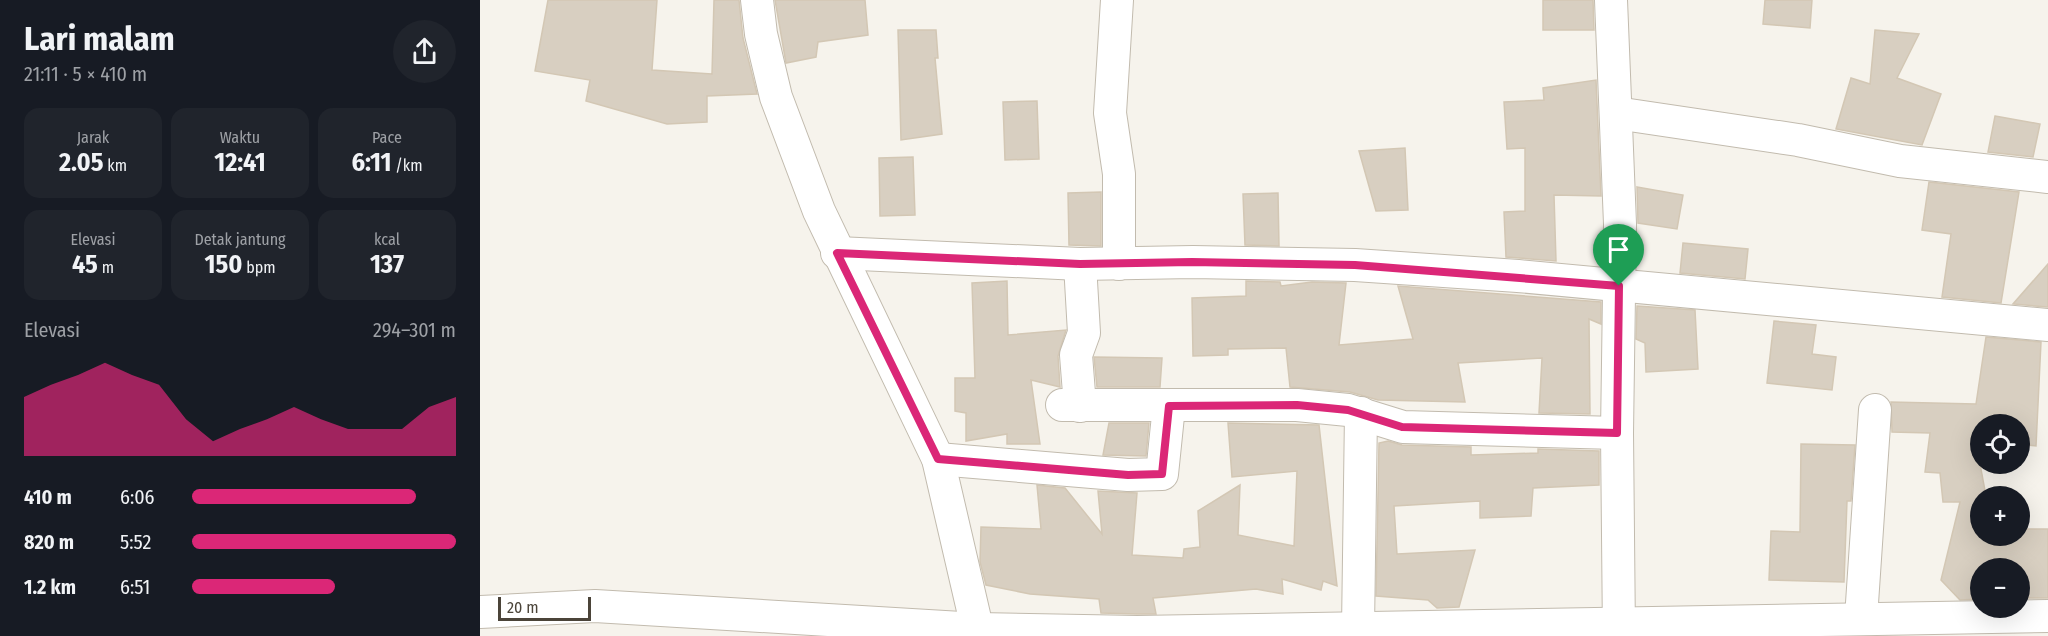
<!DOCTYPE html>
<html lang="id">
<head>
<meta charset="utf-8">
<style>
  body { margin:0; font-family:"Fira Sans Condensed",sans-serif; background:#20242c; color:#f1f3f6; height:100vh; display:flex; flex-direction:column; font-size:22px; white-space:nowrap }
  * { box-sizing:border-box; margin:0 }
  p { font-size:20px; color:#9ea1a6 }
  .icon { flex:none; width:33px; height:33px; fill:none; stroke:currentColor; stroke-width:2; stroke-linecap:round; stroke-linejoin:round }
  .map { position:relative; flex:1; overflow:hidden }
  .side { display:flex; flex-direction:column; background:#171b24; width:480px }
  .side>* { flex:none }
  .controls { position:absolute; left:1490px; top:414px; display:grid; gap:12px }
  .controls a { display:grid; place-items:center; width:60px; height:60px; border-radius:50%; background:#171b24; box-shadow:0 6px 24px #0002; font-size:30px }
  .scale { position:absolute; left:18px; bottom:15px; width:93px; box-sizing:border-box; padding-left:6px; border:3px solid #4b4439; border-top:0; font-size:16px; line-height:21px; white-space:nowrap; color:#4b4439; -webkit-text-stroke:4px #fff; paint-order:stroke }
  .pin { position:absolute; display:grid; place-items:center; width:51px; height:51px; color:#fff; margin:-62px -26px; border-radius:50% 50% 50% 0; rotate:-45deg; box-shadow:0 0 6px #0007 }
  .pin .icon { rotate:45deg }
  .round { display:grid; place-items:center; flex:none; width:63px; height:63px; border-radius:32px; background:#20242c }
  .head { display:flex; align-items:center; justify-content:space-between; height:102px; padding:0 24px }
  h1 { font-size:33px; font-weight:700; line-height:45px }
  .stats { display:grid; grid-template-columns:repeat(3,1fr); gap:9px; height:102px; padding:6px 24px }
  .stats div { display:grid; align-content:center; border-radius:15px; background:#20242c; text-align:center }
  .stats b { font-size:26px; font-weight:700 }
  .stats small { font-size:16px; font-weight:400 }
  .stats p { font-size:16px }
  .chart { height:168px; padding:12px 24px }
  .chart p { display:flex; justify-content:space-between }
  .chart svg { width:100%; height:108px; margin-top:6px; fill:#db2777; opacity:.7 }
  ul { padding:0 24px; list-style:none; font-size:20px }
  li { display:grid; grid-template-columns:96px 72px 1fr; align-items:center; height:45px }
  li i { height:15px; border-radius:8px; background:#db2777 }
  main { display:flex; flex:1; min-height:0 }
  .map>svg:first-child { display:block }
  .building { fill:#d8cfc1; stroke:#d3c7b4; stroke-width:1.5 }
  .lines { fill:none; stroke-linecap:round; stroke-linejoin:round }
  .street-casing { stroke:#c2bbae; stroke-width:34 }
  .street { stroke:#fff; stroke-width:32 }
  .route-casing { stroke:#fff; stroke-width:12 }
  .route { stroke:#db2777; stroke-width:8 }
</style>
</head>
<body>
<main>
<section class="side">
<div class="head"><div><h1>Lari malam</h1><p>21:11 · 5 × 410 m</p></div><a class="round"><svg class="icon" aria-label="share" viewBox="0 0 24 24"><path d="M12 15V3M7 8l5-5 5 5M5 13v7h14v-7"/></svg></a></div>
<div class="stats">
<div><p>Jarak</p><b>2.05<small> km</small></b></div>
<div><p>Waktu</p><b>12:41</b></div>
<div><p>Pace</p><b>6:11<small> /km</small></b></div>
</div>
<div class="stats">
<div><p>Elevasi</p><b>45<small> m</small></b></div>
<div><p>Detak jantung</p><b>150<small> bpm</small></b></div>
<div><p>kcal</p><b>137</b></div>
</div>
<div class="chart"><p><span>Elevasi</span>294–301 m</p>
<svg viewBox="0 0 160 44" preserveAspectRatio="none"><path d="M0 44V20L10 15L20 11L30 6L40 11L50 15L60 29L70 38L80 33L90 29L100 24L110 29L120 33L130 33L140 33L150 24L160 20V44z"/></svg>
</div>
<ul>
<li><b>410 m</b>6:06<i style="width:85%"></i></li>
<li><b>820 m</b>5:52<i style="width:100%"></i></li>
<li><b>1.2 km</b>6:51<i style="width:54%"></i></li>
</ul>
</section>
<div class="map">
<svg width="1568" height="636" viewBox="0 0 1568 636">
  <rect width="100%" height="100%" fill="#f6f3ec"/>
  <g class="building">
    <polygon points="68,0 177,0 172,70 232,74 234,0 259,0 263,38 277,94 227,96 227,122 187,124 106,101 110,80 55,71"/>
    <polygon points="295,0 385,0 388,35 338,42 336,57 306,63"/>
    <polygon points="1063,0 1113,0 1114,30 1063,30"/>
    <polygon points="1285,0 1332,0 1330,28 1283,24"/>
    <polygon points="418,30 456,30 458,58 455,58 462,134 421,140"/>
    <polygon points="1395,30 1439,34 1417,78 1461,94 1442,145 1356,129 1371,78 1390,84"/>
    <polygon points="1116,80 1121,196 1074,195 1076,261 1026,257 1024,212 1045,211 1045,148 1027,149 1024,102 1064,100 1063,88"/>
    <polygon points="557,101 559,159 525,160 523,102"/>
    <polygon points="1515,116 1560,124 1553,157 1508,152"/>
    <polygon points="925,148 928,210 896,211 879,151"/>
    <polygon points="433,157 435,215 400,216 399,158"/>
    <polygon points="1449,182 1539,192 1521,303 1462,297 1471,234 1442,230"/>
    <polygon points="1157,187 1203,195 1197,229 1158,223"/>
    <polygon points="621,192 621,246 589,245 588,193"/>
    <polygon points="798,193 799,246 765,245 763,194"/>
    <polygon points="1203,243 1268,249 1265,279 1200,273"/>
    <polygon points="1568,264 1568,307 1533,304"/>
    <polygon points="527,281 528,335 586,330 578,356 580,387 551,380 560,444 527,444 527,434 486,441 486,413 475,411 475,378 495,378 492,283"/>
    <polygon points="766,281 800,282 801,286 832,282 866,283 859,345 933,339 918,286 1121,302 1121,324 1109,319 1110,414 1059,413 1062,358 978,363 985,402 898,400 870,392 810,387 806,348 748,349 748,355 713,356 712,298 766,296"/>
    <polygon points="1157,306 1215,310 1218,369 1166,372 1165,343 1156,339"/>
    <polygon points="1294,321 1336,325 1332,354 1356,357 1352,390 1287,383"/>
    <polygon points="1506,337 1561,342 1556,446 1539,444 1539,424 1500,424 1500,464 1506,496 1500,496 1500,536 1539,536 1539,529 1568,529 1568,598 1539,598 1539,568 1500,568 1500,599 1480,600 1461,580 1480,502 1463,502 1460,473 1445,472 1450,433 1412,432 1411,402 1496,404"/>
    <polygon points="614,357 682,358 680,387 617,387"/>
    <polygon points="629,423 669,423 666,456 623,455"/>
    <polygon points="748,423 839,425 857,586 843,581 841,590 802,579 803,594 776,589 673,598 676,614 657,614 621,613 619,599 550,594 506,585 500,562 501,527 561,529 557,485 585,488 622,534 618,491 657,493 652,555 703,558 704,549 720,547 718,511 760,485 758,535 814,546 817,471 752,477"/>
    <polygon points="908,441 922,445 991,447 991,455 1058,453 1058,449 1119,451 1119,485 1053,488 1051,516 1000,518 1000,501 914,506 917,554 995,550 979,607 957,608 948,600 896,596 899,443"/>
    <polygon points="1321,444 1375,445 1371,501 1367,501 1364,582 1289,580 1291,531 1320,532"/>
  </g>
  <g class="lines">
    <defs>
      <g id="street">
        <polyline points="277,0 281,34 296,97 339,211 458,459 499,636"/>
        <polyline points="637,0 630,113 639,174 639,264"/>
        <polyline points="1131,0 1140,224 1137,433 1139,636"/>
        <polyline points="1136,113 1318,140 1420,161 1568,177"/>
        <polyline points="357,253 600,264 713,262 875,265 1038,276 1568,325"/>
        <polyline points="600,264 604,333 596,355 600,406"/>
        <polyline points="582,405 817,405 868,410 923,427 1137,433"/>
        <polyline points="458,459 648,475 682,474 689,406"/>
        <polyline points="0,612 115,606 498,629 657,632 1568,616"/>
        <polyline points="1381,618 1395,410"/>
        <polyline points="878,629 881,413"/>
      </g>
    </defs>
    <use href="#street" class="street-casing"/>
    <use href="#street" class="street"/>
  </g>
  <g class="lines">
    <defs>
      <polygon id="route" points="357,253 600,264 712,262 875,265 1139,286 1137,433 922,427 868,410 817,405 689,406 682,474 648,475 458,459"/>
    </defs>
    <use href="#route" class="route-casing"/>
    <use href="#route" class="route"/>
  </g>
</svg>
<div class="controls">
<a><svg class="icon" aria-label="locate" viewBox="0 0 24 24"><circle cx="12" cy="12" r="6"/><path d="M12 2v4M12 18v4M2 12h4M18 12h4"/></svg></a>
<a>+</a>
<a>−</a>
</div>
<div class="scale">20 m</div>
<div class="pin" style="left:1139px;top:286px;background:#1e9e55"><svg class="icon" aria-label="arrive" viewBox="0 0 24 24"><path d="M6 21V4h12l-3 4 3 4H6"/></svg></div>
</div>
</main>
</body>
</html>
